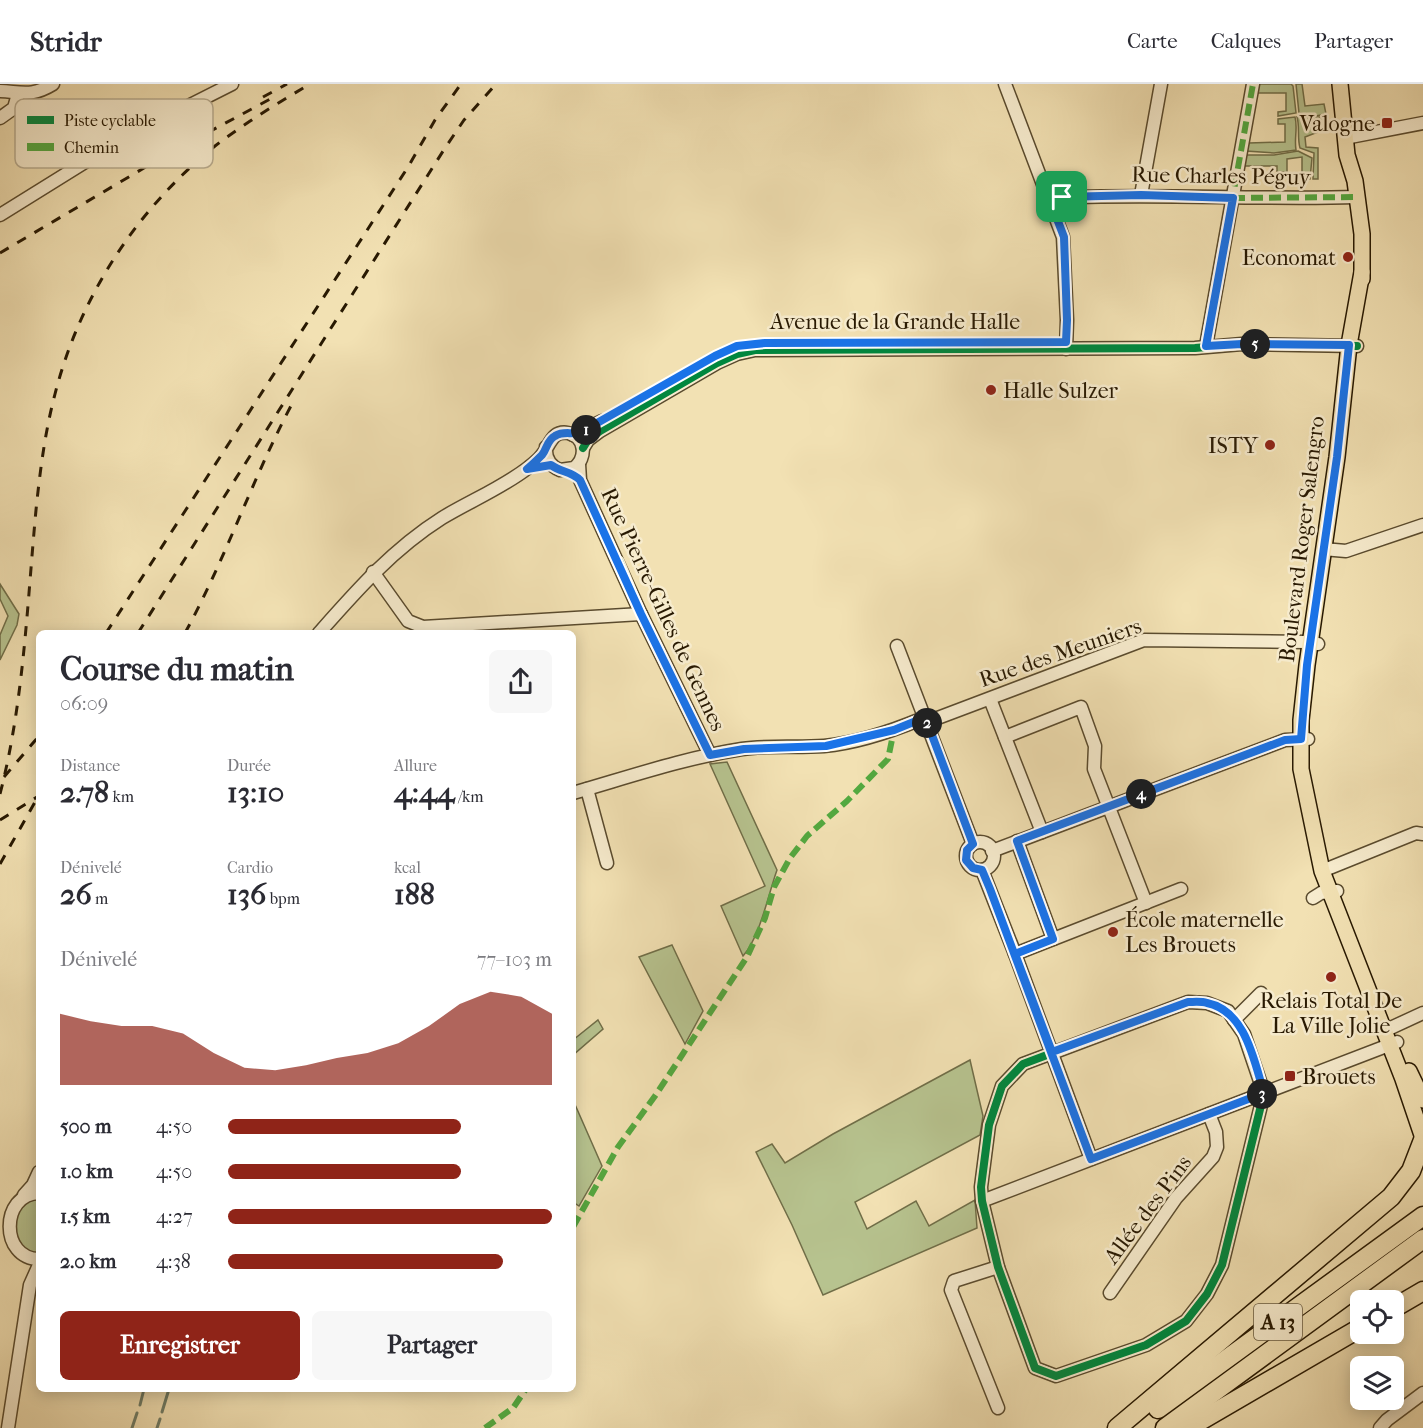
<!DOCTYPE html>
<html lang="fr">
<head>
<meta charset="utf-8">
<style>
  body { margin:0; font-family:"IM FELL French Canon",serif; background:#f7f7f7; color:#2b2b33; height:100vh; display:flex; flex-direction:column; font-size:22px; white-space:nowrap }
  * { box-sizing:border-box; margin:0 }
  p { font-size:20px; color:#7c7c81 }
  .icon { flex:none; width:33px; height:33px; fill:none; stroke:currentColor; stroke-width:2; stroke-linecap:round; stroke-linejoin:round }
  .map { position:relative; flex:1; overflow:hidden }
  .panel { position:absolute; left:36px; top:546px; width:540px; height:762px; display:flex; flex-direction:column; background:#fff; border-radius:9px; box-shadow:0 3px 15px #0003 }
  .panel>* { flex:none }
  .tools { position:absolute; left:1350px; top:1206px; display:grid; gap:12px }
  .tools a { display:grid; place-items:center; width:54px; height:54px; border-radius:9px; background:#fff; box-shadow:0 3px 15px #0003; font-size:30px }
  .pin { position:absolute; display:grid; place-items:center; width:51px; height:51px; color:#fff; margin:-26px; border-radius:12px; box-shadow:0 3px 9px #0006 }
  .km { position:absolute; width:30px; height:30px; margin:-15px; border-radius:50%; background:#222; color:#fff; font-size:16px; line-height:30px; text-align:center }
  .round { display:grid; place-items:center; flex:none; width:63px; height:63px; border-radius:9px; background:#f7f7f7 }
  .head { display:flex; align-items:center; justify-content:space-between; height:102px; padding:0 24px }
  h1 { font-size:33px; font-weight:800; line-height:45px }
  .figures { display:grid; grid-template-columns:repeat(3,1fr); gap:9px; height:102px; padding:6px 24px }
  .figures div { display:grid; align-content:center }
  .figures b { font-size:30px; font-weight:800 }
  .figures small { font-size:16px; font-weight:400 }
  .figures p { font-size:16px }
  .chart { height:168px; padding:12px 24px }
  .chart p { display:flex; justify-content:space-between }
  .chart svg { width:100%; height:108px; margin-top:6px; fill:#8f2418; opacity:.7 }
  .primary-button { display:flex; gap:12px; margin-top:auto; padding:12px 24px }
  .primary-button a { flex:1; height:69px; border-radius:9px; background:#8f2418; color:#fff; font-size:24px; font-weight:800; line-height:69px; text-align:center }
  .primary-button a+a { background:#f7f7f7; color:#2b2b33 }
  ul { padding:0 24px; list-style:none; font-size:20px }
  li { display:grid; grid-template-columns:96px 72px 1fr; align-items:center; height:45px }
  li i { height:15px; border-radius:8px; background:#8f2418 }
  header { display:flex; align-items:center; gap:36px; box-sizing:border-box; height:84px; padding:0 30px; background:#fff; border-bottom:2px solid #e1e1e2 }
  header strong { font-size:28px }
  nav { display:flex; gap:33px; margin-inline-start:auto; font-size:21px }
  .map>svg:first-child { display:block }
  .green { fill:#b7c38f; stroke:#706e48; stroke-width:1.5 }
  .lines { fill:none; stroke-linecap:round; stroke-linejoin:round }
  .stream { stroke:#6e7c66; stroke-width:3 }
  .minor-casing { stroke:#5a4b2e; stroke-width:15 }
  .major-casing { stroke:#281902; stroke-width:18 }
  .highway-casing { stroke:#281902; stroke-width:21 }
  .minor { stroke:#f7ecce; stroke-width:12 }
  .major { stroke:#f2e1b3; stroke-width:15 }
  .highway { stroke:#f2e1b3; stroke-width:18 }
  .rail { stroke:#281902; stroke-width:3; stroke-dasharray:10 10; stroke-linecap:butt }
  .quiet { stroke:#53a940; stroke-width:6; stroke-dasharray:12 6; stroke-linecap:butt }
  .cycleway-casing { stroke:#f7ecce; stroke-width:11 }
  .cycleway { stroke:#00873e; stroke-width:8 }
  .route-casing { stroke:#fff; stroke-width:12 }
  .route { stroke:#1a73e8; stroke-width:8 }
  .poi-dot { fill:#8f2418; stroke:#f7ecce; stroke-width:2 }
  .labels { text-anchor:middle; stroke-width:5; stroke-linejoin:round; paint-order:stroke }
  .shield { fill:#f7ecce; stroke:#66583f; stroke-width:1.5 }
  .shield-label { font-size:21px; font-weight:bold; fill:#281902 }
  .poi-label { font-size:22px; fill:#281902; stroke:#f7ecce; text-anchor:end }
  .street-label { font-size:22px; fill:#281902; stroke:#f7ecce }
  .key { fill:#f7ecce; stroke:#b9ad91; stroke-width:1.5 }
  .key-label { font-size:16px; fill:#281902 }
</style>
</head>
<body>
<header>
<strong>Stridr</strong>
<nav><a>Carte</a><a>Calques</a><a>Partager</a></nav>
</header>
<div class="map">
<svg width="1423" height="1344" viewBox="0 0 1423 1344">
  <rect width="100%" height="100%" fill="#f2e1b3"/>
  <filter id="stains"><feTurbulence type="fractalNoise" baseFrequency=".00333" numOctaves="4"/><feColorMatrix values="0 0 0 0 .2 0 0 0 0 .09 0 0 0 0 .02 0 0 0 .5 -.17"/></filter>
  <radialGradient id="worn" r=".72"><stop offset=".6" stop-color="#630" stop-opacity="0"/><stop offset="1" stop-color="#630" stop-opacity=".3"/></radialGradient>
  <g class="green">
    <polygon points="1258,0 1291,0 1293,2 1296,29 1278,32 1278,28 1286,27 1286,9 1255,9"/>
    <polygon points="1296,0 1302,0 1305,22 1324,20 1326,30 1316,32 1299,29"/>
    <path d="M1295,33C1298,44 1294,54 1296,66L1274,69L1246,67L1249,59L1285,58V40H1278V35Z"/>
    <path d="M1297,33H1327L1328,39L1318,42V48L1305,53L1306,63L1318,64V95H1313L1314,69L1300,64C1297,53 1300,43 1297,33Z"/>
    <polygon points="1298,67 1312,74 1310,95 1302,95 1302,73 1287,75 1287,88 1277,88 1277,82 1242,82 1245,71 1274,71"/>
    <polygon points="0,500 19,530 17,541 0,576 0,551 8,532 0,515"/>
    <path d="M727,678L777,786C768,811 760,853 743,872L721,822L765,802L710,680Z"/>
    <polygon points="672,861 703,927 685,960 639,873"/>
    <polygon points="598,936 603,945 573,971 573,956"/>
    <polygon points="970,976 983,1032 980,1051 855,1118 867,1145 916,1117 929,1142 975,1116 977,1144 823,1211 792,1141 756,1068 772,1060 785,1079 833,1050"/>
    <polygon points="573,1016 602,1082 579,1122 573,1118"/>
    <path d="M36,1114H39V1169C29,1169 23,1164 14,1159L15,1124Z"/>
  </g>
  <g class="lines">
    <g class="stream">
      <polyline points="140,1321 144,1305"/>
      <polyline points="162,1328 169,1305"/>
      <polyline points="132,1344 137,1329"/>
      <polyline points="157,1344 160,1335"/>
    </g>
    <defs>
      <g id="minor">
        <polyline points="1005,0 1063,153 1067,236 1066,265"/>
        <path d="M0,7C22,8 32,13 53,0"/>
        <polyline points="0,34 14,24 18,10"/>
        <polyline points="1345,54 1423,39"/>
        <polyline points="1141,111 1161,0"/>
        <path d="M1049,114C1152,109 1254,116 1357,113"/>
        <polyline points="0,131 119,57 232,0"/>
        <polyline points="1206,262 1253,0"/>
        <polyline points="573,351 602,337"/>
        <polyline points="583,364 588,356 600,347 717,279 737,270 755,266 1195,264 1242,260 1357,262"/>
        <polyline points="579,380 580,396 641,530 710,671"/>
        <polyline points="1323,465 1346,467 1423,441"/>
        <polyline points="373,488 408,537 423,543 641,530"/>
        <path d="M319,549C357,506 393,465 442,434C470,417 504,403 529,383C533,380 539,375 542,371C550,361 552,346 568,349C586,353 587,374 574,384L560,386C550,382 545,374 546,363"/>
        <polyline points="897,562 973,760"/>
        <polyline points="990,615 1042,748"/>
        <polyline points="927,638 1144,556 1306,558 1318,560"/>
        <polyline points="1005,653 1081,623 1095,662 1094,685 1146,819"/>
        <polyline points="587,705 607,779"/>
        <path d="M573,709C629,693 684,674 742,665C768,661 797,664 824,662C856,659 892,647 921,635L927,638"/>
        <polyline points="1017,757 1053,855"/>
        <circle cx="980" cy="772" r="14"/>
        <polyline points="992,767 1285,656 1308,655"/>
        <polyline points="982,786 1015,870 1091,1075"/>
        <polyline points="1322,787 1416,749 1423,750"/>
        <polyline points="1313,814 1321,809 1337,807"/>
        <polyline points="1015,870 1181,805"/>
        <polygon points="1188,918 1207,919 1228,927 1244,950 1264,1009 1222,1181 1207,1210 1186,1237 1146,1261 1056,1292 1035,1284 998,1183 982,1117 981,1103 989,1041 1002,1002 1023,980"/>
        <polyline points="1234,936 1261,909"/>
        <polyline points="1384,947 1423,929"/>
        <path d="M39,1109C0,1110 0,1175 39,1175"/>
        <polyline points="24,1111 33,1101 39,1088"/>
        <polyline points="982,1117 1397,958"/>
        <polyline points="998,1183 954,1197 951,1206 998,1324"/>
        <polyline points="1110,1209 1176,1114 1213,1073 1217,1063 1216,1048 1209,1030"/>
        <polyline points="8,1344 30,1201 39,1181"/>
        <polyline points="1380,1344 1387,1336 1423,1309"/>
      </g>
      <g id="major">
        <polyline points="1340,0 1347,71 1355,97 1362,150 1362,195"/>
        <polyline points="1362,188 1349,261 1337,373 1307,581 1301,636 1301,685 1322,787 1403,995 1423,1054"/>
        <polyline points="1409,987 1423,1016"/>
      </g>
      <g id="highway">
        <polyline points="1394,1224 1423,1207"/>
        <polyline points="1158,1325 1423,1132"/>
        <polyline points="1117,1344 1391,1113 1411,1087 1423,1056"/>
        <polyline points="1165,1344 1423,1155"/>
        <polyline points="1188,1344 1360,1244"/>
      </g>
    </defs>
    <use href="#minor" class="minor-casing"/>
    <use href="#major" class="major-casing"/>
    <use href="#highway" class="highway-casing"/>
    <use href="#minor" class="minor"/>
    <use href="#major" class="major"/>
    <use href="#highway" class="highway"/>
    <g class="rail">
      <polyline points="263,13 287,0"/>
      <polyline points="0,169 166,71 274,13"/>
      <polyline points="106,549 408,83 435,36 461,0"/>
      <polyline points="138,549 445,64 464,36 496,0"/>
      <path d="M185,549C226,474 253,393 293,318"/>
      <polyline points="4,693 39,652"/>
      <path d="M0,710C24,617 27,521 36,426C40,387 45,348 55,310C80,212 137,125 215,62C245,39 278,19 310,0"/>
      <polyline points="0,736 37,713"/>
      <polyline points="0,780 39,711"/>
    </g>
    <g class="quiet">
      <polyline points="1233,114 1357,113"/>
      <polyline points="1206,262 1253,0"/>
      <polyline points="573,1143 618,1063 655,1012 747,873 765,834 774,803 790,774 807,752 847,717 888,675 894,646"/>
      <polyline points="485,1344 513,1324 526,1305"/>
    </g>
    <defs>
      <g id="cycleway">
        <polyline points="583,364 588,356 600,347 717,279 737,270 755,266 1195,264 1242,260 1357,262"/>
        <polyline points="619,477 641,530 710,671"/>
        <polygon points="1188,918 1207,919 1228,927 1244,950 1264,1009 1222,1181 1207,1210 1186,1237 1146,1261 1056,1292 1035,1284 998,1183 982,1117 981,1103 989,1041 1002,1002 1023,980"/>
      </g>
    </defs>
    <use href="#cycleway" class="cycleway-casing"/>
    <use href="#cycleway" class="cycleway"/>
  </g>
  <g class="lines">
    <defs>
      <path id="route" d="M1062,113L1049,114L1064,153L1067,236L1066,258L765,259L737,262L715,272L583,347C572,352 565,346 555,352C547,356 547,365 542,371C537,376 532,381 527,385L551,381C560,388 571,387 580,396L641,530L710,671L744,665L826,662L894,646L921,635L927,638L973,760L967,766L966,776L973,784L982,786L990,805L1091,1075L1264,1009C1254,977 1246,927 1207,919C1201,917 1194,918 1188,918L1052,968L1015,870L1053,855L1017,757L1285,656L1301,655L1307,581L1337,373L1349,261L1242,260L1206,262L1233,114L1141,111L1062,113"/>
    </defs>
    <use href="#route" class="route-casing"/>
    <use href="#route" class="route"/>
  </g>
  <g class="poi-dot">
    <rect x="1381" y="33" width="12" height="12" rx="3"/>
    <circle cx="1348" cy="173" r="6"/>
    <circle cx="991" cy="306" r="6"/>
    <circle cx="1270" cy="361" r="6"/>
    <circle cx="1113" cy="848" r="6"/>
    <circle cx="1331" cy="893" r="6"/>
    <rect x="1284" y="986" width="12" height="12" rx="3"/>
  </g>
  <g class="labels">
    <rect class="shield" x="1254" y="1220" width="48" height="36" rx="4.5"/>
    <g class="shield-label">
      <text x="1278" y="1245">A 13</text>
    </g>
    <g class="poi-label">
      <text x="1375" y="47">Valogne</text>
      <text x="1336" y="181">Economat</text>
      <text x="1003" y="314" text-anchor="start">Halle Sulzer</text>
      <text x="1258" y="369">ISTY</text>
      <text x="1125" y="843" text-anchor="start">École maternelle<tspan x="1125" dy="25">Les Brouets</tspan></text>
      <text x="1331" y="924" text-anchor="middle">Relais Total De<tspan x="1331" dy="25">La Ville Jolie</tspan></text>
      <text x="1302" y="1000" text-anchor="start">Brouets</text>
    </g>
    <g class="street-label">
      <text transform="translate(1221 91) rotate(1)" y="8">Rue Charles Péguy</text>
      <text x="895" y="245">Avenue de la Grande Halle</text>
      <text transform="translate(1301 455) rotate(-83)" y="8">Boulevard Roger Salengro</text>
      <text transform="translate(664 525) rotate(65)" y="8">Rue Pierre-Gilles de Gennes</text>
      <text transform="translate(1060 568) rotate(-19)" y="8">Rue des Meuniers</text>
      <text transform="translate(1147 1125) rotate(-53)" y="8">Allée des Pins</text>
    </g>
  </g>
  <rect x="15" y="15" width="198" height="69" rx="9" class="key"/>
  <rect x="27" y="32" width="27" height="8" fill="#00873e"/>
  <rect x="27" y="59" width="27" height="8" fill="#53a940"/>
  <g class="key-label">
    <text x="64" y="42">Piste cyclable</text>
    <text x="64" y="69">Chemin</text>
  </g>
  <rect width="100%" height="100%" filter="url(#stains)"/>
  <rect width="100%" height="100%" fill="url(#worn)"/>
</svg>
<div class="tools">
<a><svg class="icon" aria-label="locate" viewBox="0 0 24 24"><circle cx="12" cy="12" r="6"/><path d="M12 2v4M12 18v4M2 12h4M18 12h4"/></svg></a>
<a><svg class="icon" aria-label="layers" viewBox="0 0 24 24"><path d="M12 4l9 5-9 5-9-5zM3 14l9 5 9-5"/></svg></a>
</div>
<div class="pin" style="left:1062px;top:113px;background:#1e9e55"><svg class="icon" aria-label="arrive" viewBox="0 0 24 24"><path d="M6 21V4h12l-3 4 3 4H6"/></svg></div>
<b class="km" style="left:586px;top:346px">1</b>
<b class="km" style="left:927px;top:639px">2</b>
<b class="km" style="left:1262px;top:1010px">3</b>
<b class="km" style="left:1141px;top:710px">4</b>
<b class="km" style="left:1255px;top:260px">5</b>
<section class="panel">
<div class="head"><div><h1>Course du matin</h1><p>06:09</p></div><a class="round"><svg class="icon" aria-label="share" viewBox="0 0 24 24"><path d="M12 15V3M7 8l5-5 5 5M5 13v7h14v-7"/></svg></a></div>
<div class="figures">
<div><p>Distance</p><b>2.78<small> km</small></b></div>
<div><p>Durée</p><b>13:10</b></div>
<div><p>Allure</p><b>4:44<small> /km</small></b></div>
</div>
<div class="figures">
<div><p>Dénivelé</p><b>26<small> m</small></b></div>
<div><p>Cardio</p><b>136<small> bpm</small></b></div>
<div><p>kcal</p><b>188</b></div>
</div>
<div class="chart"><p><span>Dénivelé</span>77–103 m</p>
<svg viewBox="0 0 160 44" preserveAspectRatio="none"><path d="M0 44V15L10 18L20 20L30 20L40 23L50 31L60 37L70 38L80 36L90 33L100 31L110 27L120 20L130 11L140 6L150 8L160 15V44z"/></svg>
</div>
<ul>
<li><b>500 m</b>4:50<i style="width:72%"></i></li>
<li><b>1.0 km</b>4:50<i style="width:72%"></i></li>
<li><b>1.5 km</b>4:27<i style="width:100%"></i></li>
<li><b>2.0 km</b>4:38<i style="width:85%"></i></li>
</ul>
<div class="primary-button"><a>Enregistrer</a><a>Partager</a></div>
</section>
</div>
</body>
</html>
